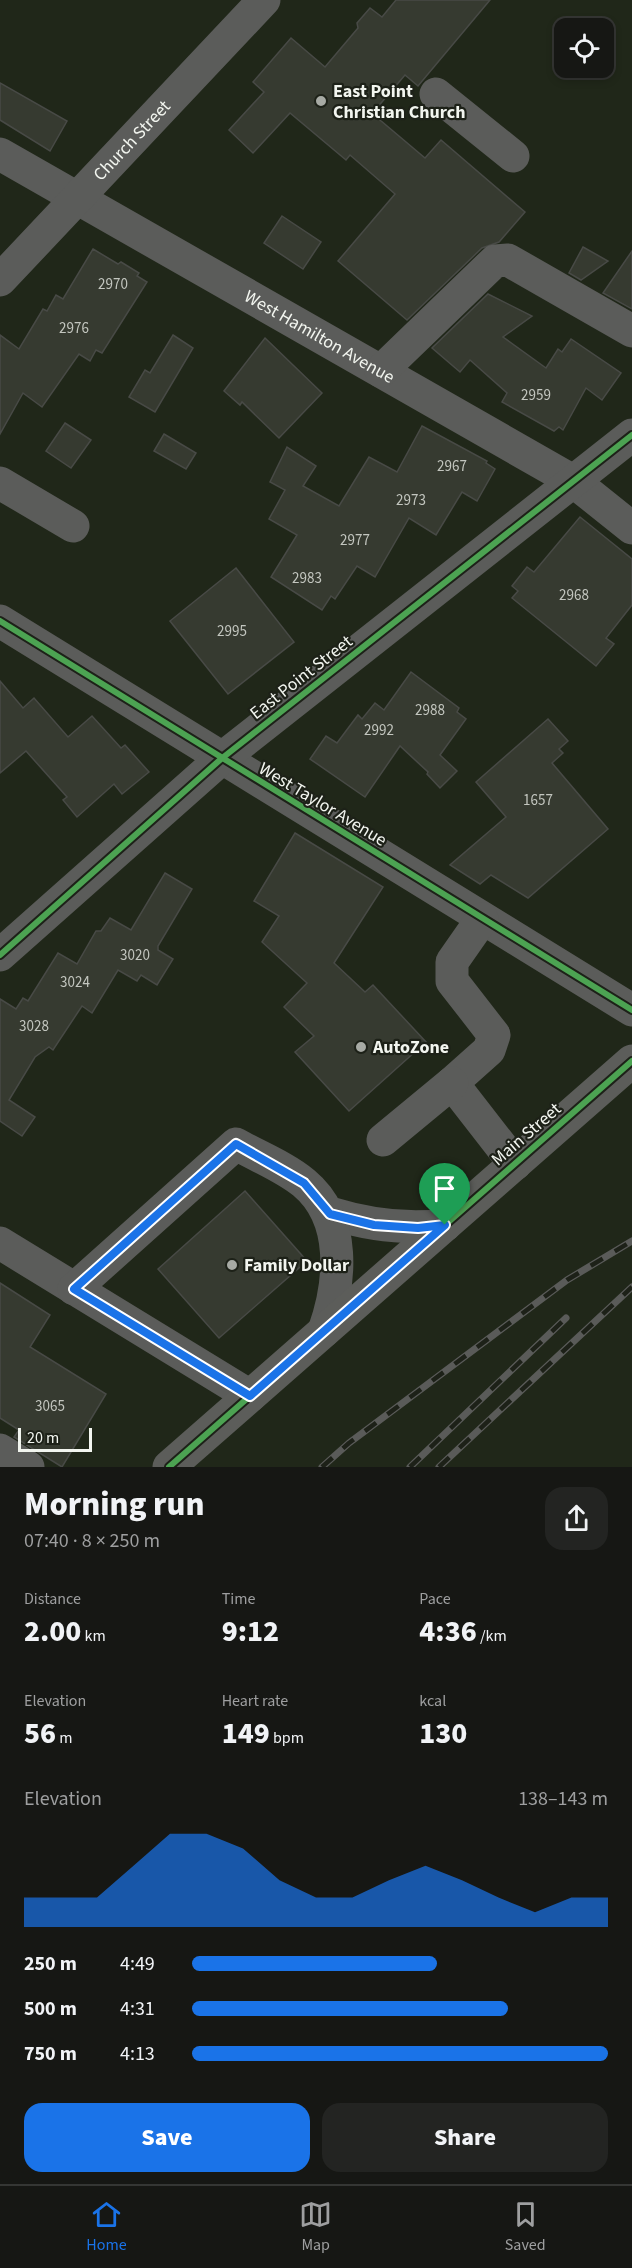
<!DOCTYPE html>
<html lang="en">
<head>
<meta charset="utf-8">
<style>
  body { margin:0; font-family:"Source Sans 3",sans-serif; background:#232422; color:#f1f3f6; height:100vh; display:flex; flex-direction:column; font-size:22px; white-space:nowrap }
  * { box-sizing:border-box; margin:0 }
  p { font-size:20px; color:#9e9fa0 }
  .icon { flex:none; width:33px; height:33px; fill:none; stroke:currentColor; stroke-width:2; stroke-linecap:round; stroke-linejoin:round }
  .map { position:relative; height:1467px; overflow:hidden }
  .drawer { display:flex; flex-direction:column; background:#161714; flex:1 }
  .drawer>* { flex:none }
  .buttons { position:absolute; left:554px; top:18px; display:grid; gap:12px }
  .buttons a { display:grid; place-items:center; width:60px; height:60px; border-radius:12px; background:#161714; box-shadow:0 3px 9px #0003,0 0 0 2px #353634; font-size:30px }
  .scale { position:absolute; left:18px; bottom:15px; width:74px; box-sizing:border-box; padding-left:6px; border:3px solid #f2f5ef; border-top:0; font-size:16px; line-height:21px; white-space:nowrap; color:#f2f5ef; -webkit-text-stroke:4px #1d2118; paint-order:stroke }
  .pin { position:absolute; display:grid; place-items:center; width:51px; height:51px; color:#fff; margin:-62px -26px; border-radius:50% 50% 50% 0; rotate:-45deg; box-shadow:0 0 6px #0007 }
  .pin .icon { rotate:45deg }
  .round { display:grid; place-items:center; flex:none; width:63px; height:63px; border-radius:18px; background:#232422 }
  .overview { display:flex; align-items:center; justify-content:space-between; height:102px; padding:0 24px }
  h1 { font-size:33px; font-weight:800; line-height:45px }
  .figures { display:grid; grid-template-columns:repeat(3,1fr); gap:9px; height:102px; padding:6px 24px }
  .figures div { display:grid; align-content:center }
  .figures b { font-size:30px; font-weight:800 }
  .figures small { font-size:16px; font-weight:400 }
  .figures p { font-size:16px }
  .chart { height:168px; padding:12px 24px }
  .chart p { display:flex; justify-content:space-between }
  .chart svg { width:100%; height:108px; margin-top:6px; fill:#1a73e8; opacity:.7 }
  .primary-button { display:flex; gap:12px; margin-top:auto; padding:12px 24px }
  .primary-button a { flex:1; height:69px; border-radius:18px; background:#1a73e8; color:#fff; font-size:24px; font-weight:800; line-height:69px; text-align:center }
  .primary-button a+a { background:#232422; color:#f1f3f6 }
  ul { padding:0 24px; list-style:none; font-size:20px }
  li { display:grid; grid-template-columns:96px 72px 1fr; align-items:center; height:45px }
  li i { height:15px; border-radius:8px; background:#1a73e8 }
  .tabs { display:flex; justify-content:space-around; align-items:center; height:84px; border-top:2px solid #353634; background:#161714; font-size:16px; color:#9e9fa0 }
  .tabs a { display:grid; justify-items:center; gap:3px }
  .tabs .on { color:#1a73e8 }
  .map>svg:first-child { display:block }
  .built { fill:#202719; fill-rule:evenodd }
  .building { fill:#363a30; stroke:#484a46; stroke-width:1.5 }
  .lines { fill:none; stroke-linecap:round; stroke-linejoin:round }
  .minor { stroke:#5b5c5a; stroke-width:33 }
  .major { stroke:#5c5d5a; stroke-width:33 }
  .rail-casing { stroke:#5a5b59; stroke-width:7 }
  .rail { stroke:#1d2118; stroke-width:4.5; stroke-dasharray:14; stroke-linecap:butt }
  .cycleway-casing { stroke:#1d2118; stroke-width:10 }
  .cycleway { stroke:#4ca352; stroke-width:6 }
  .route-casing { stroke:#fff; stroke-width:12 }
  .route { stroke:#1a73e8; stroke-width:8 }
  .poi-dot { fill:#a7aaa4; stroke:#1d2118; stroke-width:2 }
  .labels { text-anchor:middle; stroke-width:4.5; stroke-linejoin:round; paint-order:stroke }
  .number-label { font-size:15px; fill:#c3c6bf }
  .poi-label { font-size:18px; font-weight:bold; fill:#f2f5ef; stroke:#1d2118; text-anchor:start }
  .street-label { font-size:18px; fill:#f2f5ef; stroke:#1d2118 }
</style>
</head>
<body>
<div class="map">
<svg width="632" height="1467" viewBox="0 0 632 1467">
  <rect width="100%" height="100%" fill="#1d1f1a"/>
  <path class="built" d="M0,0H632V1467H0ZM564,28H603V68H564Z"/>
  <g class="building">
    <polygon points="396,0 490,0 418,86 405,75 376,109 384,116 380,120 425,158 441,140 525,212 499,242 482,248 407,320 338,261 395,194 350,155 346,160 290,113 253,153 229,130 264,92 253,82 291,38 325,67 358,28 357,23 370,8 382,17"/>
    <polygon points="0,83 67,121 50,151 0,120"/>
    <polygon points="282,216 321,242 303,269 264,243"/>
    <polygon points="583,247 608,261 581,280 569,273"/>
    <polygon points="93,249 118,264 121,262 139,273 137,276 147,282 102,353 96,350 90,361 79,354 42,407 23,393 0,434 0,335 19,349 43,309 47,311 56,295 63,299"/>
    <polygon points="632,251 632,309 603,293"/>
    <polygon points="488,294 532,316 503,337 546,368 558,349 562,352 571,339 621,373 602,400 586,388 563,430 559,427 554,431 502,402 507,393 470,360 460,372 432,348"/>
    <polygon points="173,335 193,348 155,412 129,397 145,370 150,373"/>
    <polygon points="265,338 322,393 279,438 242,402 240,405 224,391"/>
    <polygon points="65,423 91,440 71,468 46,451"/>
    <polygon points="422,426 487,461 486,463 495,469 477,501 462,492 436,535 409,518 375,577 357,566 335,599 331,596 322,610 271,577 297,535 269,519 285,490 270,482 287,447 316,466 303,486 339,506 369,457 397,472"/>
    <polygon points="164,434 196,453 186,469 154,451"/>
    <polygon points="580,517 632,559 632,605 606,638 614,644 596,666 512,598 518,591 512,586 527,567 534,572"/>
    <polygon points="236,568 294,642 228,694 170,621"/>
    <polygon points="411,672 459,708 457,712 466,719 440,755 457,771 440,788 427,774 428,772 400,746 365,797 310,759 326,736 337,743 358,715 362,719 375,703 384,710"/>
    <polygon points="0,681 23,708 34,698 68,737 92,716 121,748 125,745 149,772 122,794 114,784 77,817 63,800 67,797 26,751 0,773"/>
    <polygon points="548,719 568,741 559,749 563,753 552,763 608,829 528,898 491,875 480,884 450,865 506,817 476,782"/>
    <polygon points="295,833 383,887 334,963 365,992 373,985 426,1042 349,1111 295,1052 314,1036 284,1007 307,983 262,942 279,916 254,901"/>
    <polygon points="165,873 192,889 158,946 158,950 173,959 157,985 141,975 137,981 118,970 92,1013 82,1006 53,1050 49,1047 35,1057 9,1100 35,1117 22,1136 0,1121 0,999 16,1009 23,998 28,1001 58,953 77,964 96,931 101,931 110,918 131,930"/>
    <polygon points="245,1191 307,1261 219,1338 158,1269"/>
    <polygon points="0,1283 50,1315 30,1347 106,1394 62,1467 14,1437 19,1430 0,1418"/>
  </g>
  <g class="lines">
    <g class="minor">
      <polyline points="436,94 513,156"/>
      <path id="s1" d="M0,154L573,481L632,528"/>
      <path id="s2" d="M0,280L264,0"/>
      <polyline points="381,371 495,261 508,260 632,331"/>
      <polyline points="0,483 73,526"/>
      <polyline points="0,621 632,1010"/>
      <polyline points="482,919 452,962 452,981 494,1035 489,1050 452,1083 515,1164"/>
      <polyline points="0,955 221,759 632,435"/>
      <polyline points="383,1140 452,1083"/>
      <path d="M330,1213C369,1225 405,1230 445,1225"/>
      <polyline points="0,1243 250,1396"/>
      <path d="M74,1289L236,1144C257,1156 285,1167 304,1183C347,1219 341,1283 324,1331"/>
      <polyline points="0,1450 28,1467"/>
    </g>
    <polyline class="major" points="169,1467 632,1061"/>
    <defs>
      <g id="rail">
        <polyline points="322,1467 349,1443 567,1280 632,1241"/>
        <polyline points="410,1467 566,1318"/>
        <polyline points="439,1467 632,1287"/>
      </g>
    </defs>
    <use href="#rail" class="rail-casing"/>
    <use href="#rail" class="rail"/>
    <defs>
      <g id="cycleway">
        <polyline points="0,621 632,1010"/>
        <polyline points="0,955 221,759 632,435"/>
        <polyline points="169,1467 632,1061"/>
      </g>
    </defs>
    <use href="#cycleway" class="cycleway-casing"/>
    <use href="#cycleway" class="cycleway"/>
  </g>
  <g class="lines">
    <defs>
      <polygon id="route" points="236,1144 304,1183 330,1214 374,1225 418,1228 445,1225 250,1396 74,1289"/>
    </defs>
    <use href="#route" class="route-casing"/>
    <use href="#route" class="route"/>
  </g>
  <g class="poi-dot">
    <circle cx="321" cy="101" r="6"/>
    <circle cx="361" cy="1047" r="6"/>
    <circle cx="232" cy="1265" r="6"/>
  </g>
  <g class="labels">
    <g class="number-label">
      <text x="113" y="289">2970</text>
      <text x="74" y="333">2976</text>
      <text x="536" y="400">2959</text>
      <text x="452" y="471">2967</text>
      <text x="411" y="505">2973</text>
      <text x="355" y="545">2977</text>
      <text x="307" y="583">2983</text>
      <text x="574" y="600">2968</text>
      <text x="232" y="636">2995</text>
      <text x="430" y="715">2988</text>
      <text x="379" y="735">2992</text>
      <text x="538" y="805">1657</text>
      <text x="135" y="960">3020</text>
      <text x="75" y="987">3024</text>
      <text x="34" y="1031">3028</text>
      <text x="50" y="1411">3065</text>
    </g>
    <g class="poi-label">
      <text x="333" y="97">East Point<tspan x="333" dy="21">Christian Church</tspan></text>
      <text x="373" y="1053">AutoZone</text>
      <text x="244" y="1271">Family Dollar</text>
    </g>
    <g class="street-label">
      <text dy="6" stroke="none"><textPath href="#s2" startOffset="192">Church Street</textPath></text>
      <text dy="6" stroke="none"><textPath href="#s1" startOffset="368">West Hamilton Avenue</textPath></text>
      <text transform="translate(301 677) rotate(-38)" y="6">East Point Street</text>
      <text transform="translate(323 804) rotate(31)" y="6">West Taylor Avenue</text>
      <text transform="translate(526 1134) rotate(-41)" y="6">Main Street</text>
    </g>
  </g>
</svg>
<div class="buttons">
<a><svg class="icon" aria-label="locate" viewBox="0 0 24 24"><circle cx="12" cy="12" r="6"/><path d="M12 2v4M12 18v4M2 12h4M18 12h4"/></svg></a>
</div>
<div class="scale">20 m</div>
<div class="pin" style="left:445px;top:1225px;background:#1e9e55"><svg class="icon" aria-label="arrive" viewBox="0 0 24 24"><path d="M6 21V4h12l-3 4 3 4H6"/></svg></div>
</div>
<section class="drawer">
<div class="overview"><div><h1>Morning run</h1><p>07:40 · 8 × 250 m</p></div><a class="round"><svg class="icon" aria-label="share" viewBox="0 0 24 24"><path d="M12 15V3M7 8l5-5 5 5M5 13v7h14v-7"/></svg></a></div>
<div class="figures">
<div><p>Distance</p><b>2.00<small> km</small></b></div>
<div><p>Time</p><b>9:12</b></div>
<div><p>Pace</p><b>4:36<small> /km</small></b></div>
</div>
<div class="figures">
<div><p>Elevation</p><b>56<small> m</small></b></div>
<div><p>Heart rate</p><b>149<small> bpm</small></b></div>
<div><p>kcal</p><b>130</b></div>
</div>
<div class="chart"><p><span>Elevation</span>138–143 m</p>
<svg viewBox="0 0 160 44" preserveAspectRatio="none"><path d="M0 44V32L10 32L20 32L30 19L40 6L50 6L60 12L70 25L80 32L90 32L100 25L110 19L120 25L130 32L140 38L150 32L160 32V44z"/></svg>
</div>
<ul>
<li><b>250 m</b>4:49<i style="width:59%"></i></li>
<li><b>500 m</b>4:31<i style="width:76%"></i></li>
<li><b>750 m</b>4:13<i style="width:100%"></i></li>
</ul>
<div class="primary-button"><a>Save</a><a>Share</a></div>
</section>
<nav class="tabs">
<a class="on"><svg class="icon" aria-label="home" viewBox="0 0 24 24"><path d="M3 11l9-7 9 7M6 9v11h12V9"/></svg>Home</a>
<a><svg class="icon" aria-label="map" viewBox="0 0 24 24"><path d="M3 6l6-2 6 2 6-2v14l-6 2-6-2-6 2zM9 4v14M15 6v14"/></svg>Map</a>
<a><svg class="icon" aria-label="saved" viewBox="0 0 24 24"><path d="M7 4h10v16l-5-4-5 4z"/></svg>Saved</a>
</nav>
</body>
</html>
